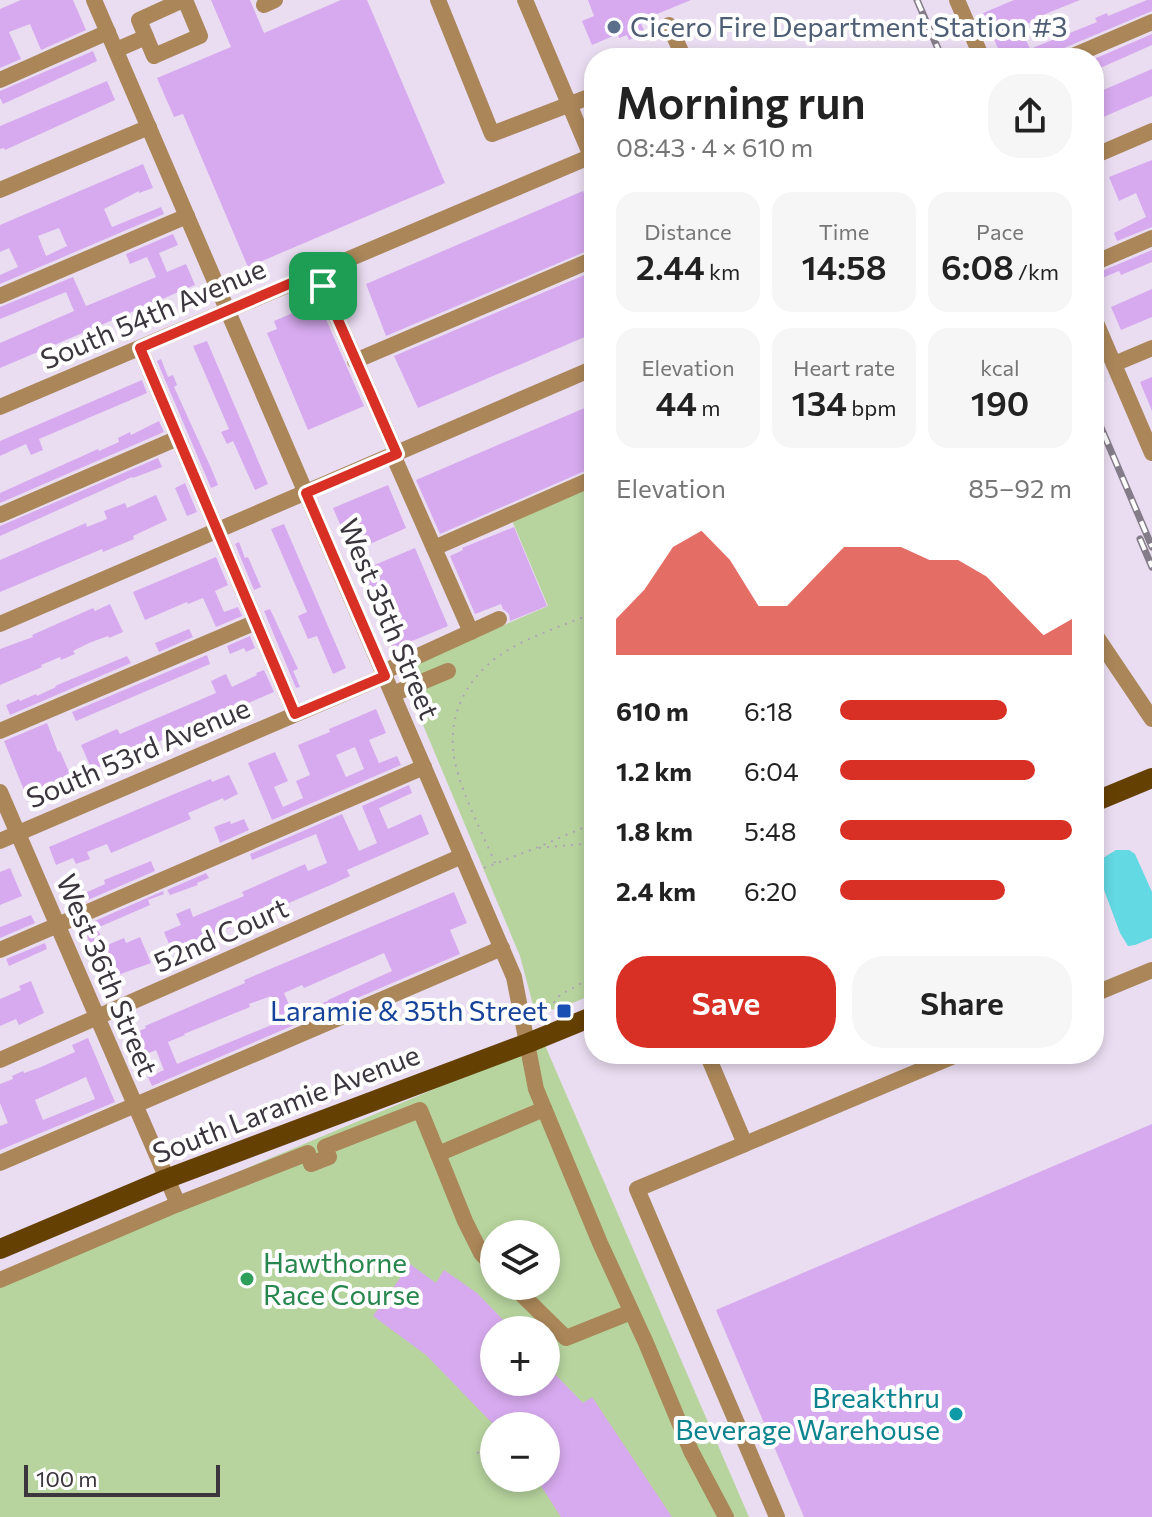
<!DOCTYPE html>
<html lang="en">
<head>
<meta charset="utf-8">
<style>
  body { margin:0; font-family:Commissioner,sans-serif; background:#f6f6f6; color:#222; height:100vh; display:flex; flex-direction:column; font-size:30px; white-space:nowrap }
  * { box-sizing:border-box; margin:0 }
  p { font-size:26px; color:#767676 }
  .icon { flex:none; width:44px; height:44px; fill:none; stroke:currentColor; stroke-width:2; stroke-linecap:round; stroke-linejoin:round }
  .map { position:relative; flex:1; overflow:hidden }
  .sheet { position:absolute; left:584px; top:48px; width:520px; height:1016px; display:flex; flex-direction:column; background:#fff; border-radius:32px; box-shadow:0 4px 12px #0003 }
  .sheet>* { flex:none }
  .controls { position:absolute; left:480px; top:1220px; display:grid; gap:16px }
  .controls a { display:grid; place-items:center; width:80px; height:80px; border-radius:50%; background:#fff; box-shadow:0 4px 12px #0003; font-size:40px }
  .scale { position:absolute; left:24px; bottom:20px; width:196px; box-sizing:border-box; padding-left:8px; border:4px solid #3b363e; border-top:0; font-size:22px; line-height:28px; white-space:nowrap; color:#3b363e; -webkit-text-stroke:6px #fff; paint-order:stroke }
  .pin { position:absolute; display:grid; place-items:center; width:68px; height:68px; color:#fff; margin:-34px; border-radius:16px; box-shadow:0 4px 12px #0006 }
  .round { display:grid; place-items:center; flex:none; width:84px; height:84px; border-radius:32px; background:#f6f6f6 }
  .summary { display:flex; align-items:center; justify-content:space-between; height:136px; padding:0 32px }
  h1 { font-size:44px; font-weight:600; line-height:60px }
  .stats { display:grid; grid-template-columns:repeat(3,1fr); gap:12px; height:136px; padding:8px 32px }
  .stats div { display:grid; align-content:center; border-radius:20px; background:#f6f6f6; text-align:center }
  .stats b { font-size:34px; font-weight:600 }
  .stats small { font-size:22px; font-weight:400 }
  .stats p { font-size:22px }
  .chart { height:224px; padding:16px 32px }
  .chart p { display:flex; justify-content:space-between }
  .chart svg { width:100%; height:144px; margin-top:8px; fill:#d93025; opacity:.7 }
  .cta { display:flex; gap:16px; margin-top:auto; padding:16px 32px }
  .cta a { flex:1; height:92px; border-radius:32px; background:#d93025; color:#fff; font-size:32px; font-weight:600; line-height:92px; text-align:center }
  .cta a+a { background:#f6f6f6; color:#222 }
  ul { padding:0 32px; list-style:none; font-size:26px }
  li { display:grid; grid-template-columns:128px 96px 1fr; align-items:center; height:60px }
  li i { height:20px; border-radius:10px; background:#d93025 }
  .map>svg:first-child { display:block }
  .green { fill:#b7d49e; fill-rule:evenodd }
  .water { fill:#63d9e3 }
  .building { fill:#d7aaef; fill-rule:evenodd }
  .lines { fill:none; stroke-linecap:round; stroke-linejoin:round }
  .path { stroke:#b0a5b5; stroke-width:2; stroke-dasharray:2 6; stroke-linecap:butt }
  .minor { stroke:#aa8659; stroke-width:16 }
  .major { stroke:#654003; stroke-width:20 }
  .rail-casing { stroke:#857c89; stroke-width:7 }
  .rail { stroke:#fff; stroke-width:4; stroke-dasharray:12; stroke-linecap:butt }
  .route-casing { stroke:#fff; stroke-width:16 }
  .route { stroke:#d93025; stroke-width:10 }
  .service-dot { fill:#5c6f8a; stroke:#fff; stroke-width:3 }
  .transit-dot { fill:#1a4fb4; stroke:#fff; stroke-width:3 }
  .leisure-dot { fill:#2e9e5b; stroke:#fff; stroke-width:3 }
  .culture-dot { fill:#0f9aa8; stroke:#fff; stroke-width:3 }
  .labels { text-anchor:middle; stroke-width:8; stroke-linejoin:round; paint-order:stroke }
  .service-label { font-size:28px; fill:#4e5e75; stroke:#fff; text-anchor:start }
  .street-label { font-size:28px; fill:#3b363e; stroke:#fff }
  .transit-label { font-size:28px; fill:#164399; stroke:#fff; text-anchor:end }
  .leisure-label { font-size:28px; fill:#27864d; stroke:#fff; text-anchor:start }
  .culture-label { font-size:28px; fill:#0d838f; stroke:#fff; text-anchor:end }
</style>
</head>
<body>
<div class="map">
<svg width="1152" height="1517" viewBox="0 0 1152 1517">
  <rect width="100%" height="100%" fill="#eaddf1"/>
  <g class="green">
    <polygon points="594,484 594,994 556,1010 533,1005 520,956 400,670 548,606 511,518"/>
    <path d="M544,1043L749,1517H0V1272ZM494,1234H546V1286H494ZM494,1330H546V1382H494ZM494,1426H546V1478H494Z"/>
  </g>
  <polygon class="water" points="1116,850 1129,850 1135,854 1152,892 1152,938 1135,945 1128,946 1120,933 1097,871 1098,861"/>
  <g class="building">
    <polygon points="21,0 73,0 86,30 41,50 30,24 9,32 21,59 0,68 0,9"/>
    <polygon points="211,0 250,0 264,33 341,0 367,0 445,183 248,267 183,114 174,117 157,78 231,47"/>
    <polygon points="588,0 691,0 640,21 645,33 629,40 627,35 619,38 618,34 592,45 582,21 594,16"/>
    <polygon points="1014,0 1080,0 1033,19 1034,21 1020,27 1030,49 1097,22 1095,18 1107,13 1108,16 1147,0 1152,0 1152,11 1064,48 1059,52 1057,58 1002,58 983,13"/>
    <polygon points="1152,34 1152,45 1098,69 1094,59"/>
    <polygon points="93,51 97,61 3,104 0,98 0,91"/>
    <polygon points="1152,69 1152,96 1094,121 1094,94"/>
    <polygon points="107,81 115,100 5,150 4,148 0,149 0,126"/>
    <polygon points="1152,160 1152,227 1117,241 1114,233 1146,217 1136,193 1119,201 1109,177"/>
    <path d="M143,164L153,188L139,193V191L104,209L112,227L161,207L164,214L0,284V275L18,267L9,248L0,252V225ZM59,228L67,246L46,256L38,236Z"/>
    <polygon points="583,191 594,218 594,248 386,336 366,284"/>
    <polygon points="173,234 178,245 159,253 167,272 186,264 195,285 0,368 0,343 74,311 66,292 0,319 0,307 73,277 86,306 120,292 156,277 147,257 130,264 126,254"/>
    <polygon points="1152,250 1152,262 1121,275 1119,271 1100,279 1097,273"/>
    <polygon points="594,271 594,333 418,408 394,356"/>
    <polygon points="1152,289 1152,317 1121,330 1111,307"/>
    <polygon points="309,306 311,312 321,308 364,406 308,430 267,333 277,329 274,321"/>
    <polygon points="207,341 268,484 255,490 233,441 227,444 221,432 229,429 193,346"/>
    <polygon points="161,359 168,377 173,375 177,385 174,387 211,468 218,485 211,488 157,361"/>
    <polygon points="1152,377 1152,411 1140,382"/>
    <polygon points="142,380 147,393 39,439 43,450 31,455 26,444 0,456 0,441"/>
    <polygon points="594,404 594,467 440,534 416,480"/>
    <polygon points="159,421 164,432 0,503 0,493 98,449 99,451 119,442 118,438 130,432 131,435"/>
    <polygon points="158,458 162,467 133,478 132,477 0,536 0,526"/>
    <polygon points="185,483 197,512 187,516 175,488"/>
    <polygon points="388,485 406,528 352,552 333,508"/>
    <polygon points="156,495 167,520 133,536 134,539 103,552 102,549 0,592 0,560 86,523 87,527 107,519 104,511 120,505 125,503 127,508"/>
    <polygon points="284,524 346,668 333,674 317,636 308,639 298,616 307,612 271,529"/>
    <polygon points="514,527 547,606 510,621 509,614 503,609 501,604 475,614 450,556 463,550 462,548"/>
    <polygon points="239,542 245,558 248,557 261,587 254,590 235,544"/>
    <polygon points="415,548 448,626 393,649 360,571"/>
    <polygon points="216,557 228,585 215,591 224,612 238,607 242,616 216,627 203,598 188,604 187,602 145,620 133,592"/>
    <polygon points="110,604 123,632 109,638 108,636 89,643 73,651 75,654 61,660 60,657 41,665 42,667 0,685 0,649 33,637 32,635 93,608 95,611"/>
    <polygon points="270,609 298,669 293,671 300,687 296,688 264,611"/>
    <polygon points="189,629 193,637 159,652 155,643"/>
    <polygon points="250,636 255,648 246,652 244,648 230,654 227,646"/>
    <polygon points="207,655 210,664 76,721 72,712"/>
    <polygon points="127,656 131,663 10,715 6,705 19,699 20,701 36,694 37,696 56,687 55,686"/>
    <polygon points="264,670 274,692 92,770 81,745 117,729 120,734 216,693 211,681 226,674 232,687 257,675 256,673"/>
    <path d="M376,709L386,733L369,740L379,763L397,756L401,765L272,820L248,763L275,752L288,781L274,787L283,807L303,798L296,781L310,775L298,745L330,732L329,729ZM355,747L364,769L346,777L336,755Z"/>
    <polygon points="47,723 58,752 60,751 73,781 41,792 44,799 30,805 4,741"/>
    <polygon points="229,775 238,794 224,801 223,798 188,813 191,819 111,853 107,844 87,852 90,859 76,864 73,858 56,865 49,847 179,792 211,779 212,782"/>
    <polygon points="409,785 412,793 379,808 388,829 421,814 429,834 347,870 350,876 333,884 254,918 205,938 204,936 172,951 164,932 181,925 176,914 190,908 193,917 244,896 242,892 305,864 308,871 327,863 316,834 252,860 250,854 342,814 359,851 377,843 362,806"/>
    <polygon points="244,819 249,830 220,843 214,827 230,821 231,824"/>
    <polygon points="151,861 155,871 74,906 70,897 84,891 85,893 105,884 104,880"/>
    <polygon points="10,868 22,896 0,905 0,872"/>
    <polygon points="206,873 209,878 197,883 198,885 170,895 167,890"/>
    <polygon points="163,891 164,894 148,900 150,905 97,928 105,946 124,938 126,943 140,937 151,963 118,975 120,978 108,984 85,932 83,933 81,927"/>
    <path d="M454,892L467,923L450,930L460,954L152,1086L148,1077L164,1070L156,1050L140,1057L130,1035L146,1028L145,1026L245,983L244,980ZM384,953L392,971L328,1000V1001L293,1014L284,993L302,985L304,988ZM271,996L281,1021L177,1064L168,1042L185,1035L184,1034L250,1007L249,1004Z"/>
    <polygon points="31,915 35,923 0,938 0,927"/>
    <polygon points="45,943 47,949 9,966 6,959"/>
    <polygon points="31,981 44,1013 19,1025 16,1019 0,1026 0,999 21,990 19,986"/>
    <path d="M88,1038L115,1102L0,1150V1126L8,1123L0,1103V1084L13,1079L12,1076L23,1071L24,1073L41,1067L75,1052L72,1045ZM86,1077L95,1099L43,1120L35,1100Z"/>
    <polygon points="1152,1124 1152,1517 804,1517 716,1310"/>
    <polygon points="410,1264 436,1283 444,1270 477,1293 513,1330 494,1330 494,1382 546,1382 546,1365 583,1403 592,1397 672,1517 561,1517 536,1478 546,1478 546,1426 495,1426 426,1355 373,1316"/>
  </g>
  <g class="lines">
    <g class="path">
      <polyline points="539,848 594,843"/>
      <path d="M495,863C482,832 454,779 453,747C450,705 474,670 508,650C533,635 567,624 594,613"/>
      <polyline points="484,868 536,848 594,823"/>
      <polyline points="540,1011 552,1005 560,995 594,976"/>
      <polyline points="477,1453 484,1450 494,1451"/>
    </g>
    <g class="minor">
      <polyline points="94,0 514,977 536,1089 600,1243 646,1343 691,1451 726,1517"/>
      <polyline points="183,0 139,20 154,56 200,36 185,0"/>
      <polyline points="438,0 492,134 594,95"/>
      <polyline points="525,0 594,163"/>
      <polyline points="957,0 982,58"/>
      <polyline points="264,5 275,0"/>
      <polyline points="669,25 684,58"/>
      <polyline points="116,50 146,37"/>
      <polyline points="1068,58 1152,22"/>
      <polyline points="0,80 108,32"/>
      <polyline points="1094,156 1152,131"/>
      <polyline points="0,190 149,127"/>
      <polyline points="1094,263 1152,238"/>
      <polyline points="317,272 397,454"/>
      <polyline points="0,296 187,216"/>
      <polyline points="1094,318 1152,453"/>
      <polyline points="140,348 295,714"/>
      <polyline points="355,361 594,259"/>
      <polyline points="1114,364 1152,348"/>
      <polyline points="0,407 594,155"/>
      <polyline points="393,455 471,632"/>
      <polyline points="0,515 178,438"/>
      <polyline points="434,548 594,478"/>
      <polyline points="0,624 594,368"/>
      <polyline points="1094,633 1152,719"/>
      <polyline points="383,672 499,619"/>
      <polyline points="393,694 448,671"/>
      <polyline points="0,731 256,622"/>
      <polyline points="0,792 178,1204"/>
      <polyline points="0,841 385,676"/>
      <polyline points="0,950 424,767"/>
      <polyline points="1094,994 1152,970"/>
      <polyline points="707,1054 745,1144 637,1189 777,1517"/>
      <polyline points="0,1060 462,856"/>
      <polyline points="745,1144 959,1054"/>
      <polyline points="0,1163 502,948"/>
      <polyline points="494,1267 481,1253 465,1221 438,1154 544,1109"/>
      <polyline points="0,1280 178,1204 308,1153 311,1164 329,1157 325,1147 420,1110 438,1154"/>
      <polyline points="513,1286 566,1338 631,1312"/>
    </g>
    <g class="major">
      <polyline points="1094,802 1152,778"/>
      <polyline points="0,1249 166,1179 528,1043 594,1016"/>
    </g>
    <defs>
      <g id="rail">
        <polyline points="917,0 942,58"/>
        <polyline points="1094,411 1152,547"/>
        <polyline points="1140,539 1152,567"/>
      </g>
    </defs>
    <use href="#rail" class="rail-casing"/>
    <use href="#rail" class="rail"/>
  </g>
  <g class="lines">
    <defs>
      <polygon id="route" points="317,272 397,454 306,493 385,676 295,714 140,348"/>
    </defs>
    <use href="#route" class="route-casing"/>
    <use href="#route" class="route"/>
  </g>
  <circle class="service-dot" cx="614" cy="27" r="8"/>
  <rect class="transit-dot" x="556" y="1003" width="16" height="16" rx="4"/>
  <circle class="leisure-dot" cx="247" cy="1279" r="8"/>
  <circle class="culture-dot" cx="956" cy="1414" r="8"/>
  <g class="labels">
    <g class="service-label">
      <text x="630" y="37">Cicero Fire Department Station #3</text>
    </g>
    <g class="street-label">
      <text transform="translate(153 314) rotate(-23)" y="10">South 54th Avenue</text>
      <text transform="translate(389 619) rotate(67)" y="10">West 35th Street</text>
      <text transform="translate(138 753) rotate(-23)" y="10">South 53rd Avenue</text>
      <text transform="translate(221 935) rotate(-24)" y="10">52nd Court</text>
      <text transform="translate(107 975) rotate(67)" y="10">West 36th Street</text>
      <text transform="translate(286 1104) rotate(-21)" y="10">South Laramie Avenue</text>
    </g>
    <g class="transit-label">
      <text x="548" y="1021">Laramie &amp; 35th Street</text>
    </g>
    <g class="leisure-label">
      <text x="263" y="1273">Hawthorne<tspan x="263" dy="32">Race Course</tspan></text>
    </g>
    <g class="culture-label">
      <text x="940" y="1408">Breakthru<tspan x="940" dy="32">Beverage Warehouse</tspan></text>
    </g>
  </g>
</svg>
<div class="controls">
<a><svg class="icon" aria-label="layers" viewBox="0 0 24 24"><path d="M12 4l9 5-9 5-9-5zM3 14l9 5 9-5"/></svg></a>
<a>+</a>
<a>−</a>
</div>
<div class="scale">100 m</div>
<div class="pin" style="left:323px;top:286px;background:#1e9e55"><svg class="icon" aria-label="arrive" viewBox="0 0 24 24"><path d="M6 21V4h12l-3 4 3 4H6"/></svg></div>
<section class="sheet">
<div class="summary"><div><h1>Morning run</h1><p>08:43 · 4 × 610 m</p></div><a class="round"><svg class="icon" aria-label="share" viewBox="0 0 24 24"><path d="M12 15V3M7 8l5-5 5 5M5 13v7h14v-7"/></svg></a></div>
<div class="stats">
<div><p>Distance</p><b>2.44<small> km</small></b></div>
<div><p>Time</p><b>14:58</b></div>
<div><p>Pace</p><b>6:08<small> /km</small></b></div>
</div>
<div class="stats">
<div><p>Elevation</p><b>44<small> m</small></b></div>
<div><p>Heart rate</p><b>134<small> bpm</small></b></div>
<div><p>kcal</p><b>190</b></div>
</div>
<div class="chart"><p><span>Elevation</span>85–92 m</p>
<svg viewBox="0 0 160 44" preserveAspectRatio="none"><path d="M0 44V33L10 24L20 11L30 6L40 15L50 29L60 29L70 20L80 11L90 11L100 11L110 15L120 15L130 20L140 29L150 38L160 33V44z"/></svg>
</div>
<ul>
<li><b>610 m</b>6:18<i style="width:72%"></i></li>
<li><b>1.2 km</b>6:04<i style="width:84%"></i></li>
<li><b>1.8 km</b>5:48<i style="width:100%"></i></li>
<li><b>2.4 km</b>6:20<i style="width:71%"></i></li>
</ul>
<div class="cta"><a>Save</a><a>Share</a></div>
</section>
</div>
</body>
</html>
